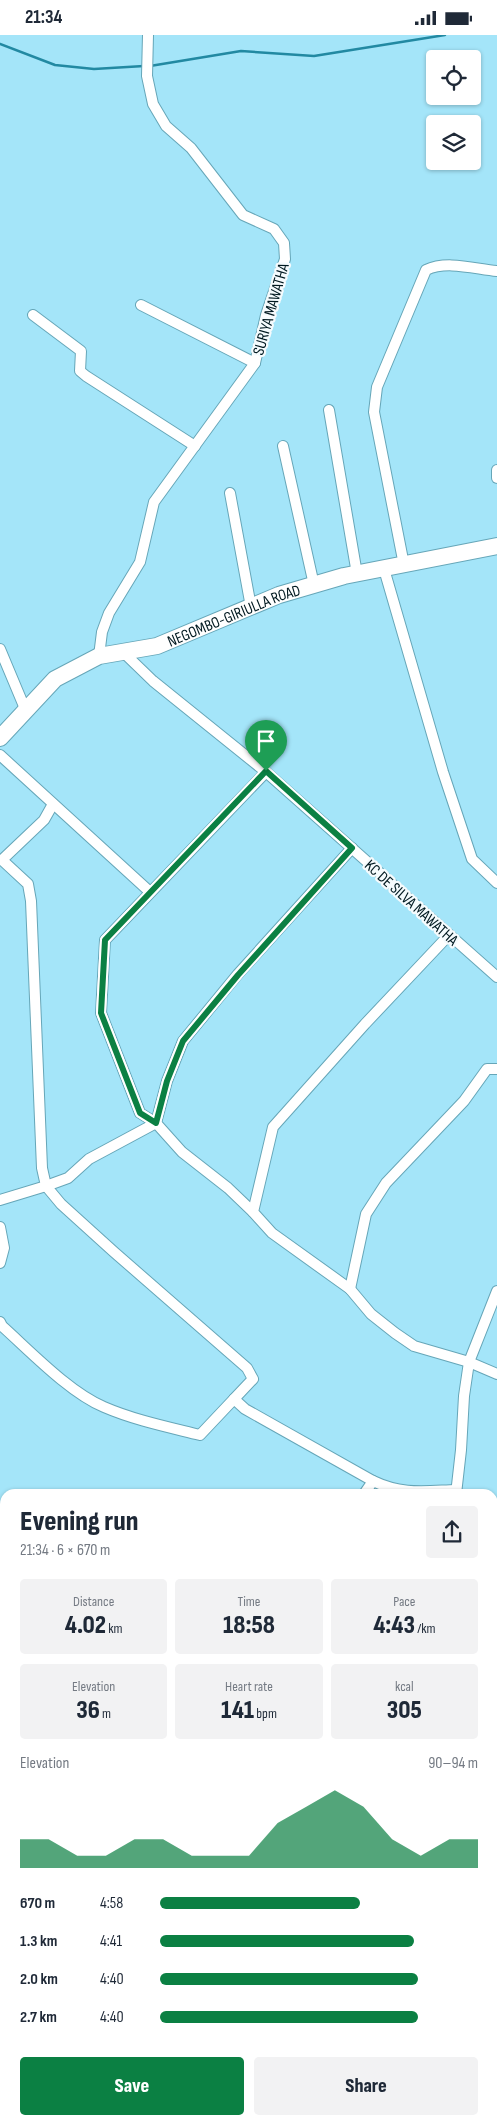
<!DOCTYPE html>
<html lang="en">
<head>
<meta charset="utf-8">
<style>
  body { margin:0; font-family:"Sofia Sans Condensed",sans-serif; background:#f2f2f3; color:#1f2937; height:100vh; display:flex; flex-direction:column; font-size:19px; white-space:nowrap }
  * { box-sizing:border-box; margin:0 }
  p { font-size:16px; color:#747a83 }
  .icon { flex:none; width:28px; height:28px; fill:none; stroke:currentColor; stroke-width:2; stroke-linecap:round; stroke-linejoin:round }
  .map { position:relative; flex:1; overflow:hidden }
  .drawer { position:absolute; left:0px; top:1454px; width:498px; height:636px; display:flex; flex-direction:column; background:#fff; border-radius:15px 15px 0 0; box-shadow:0 1px 4px #0004 }
  .drawer>* { flex:none }
  .fabs { position:absolute; left:426px; top:15px; display:grid; gap:10px }
  .fabs a { display:grid; place-items:center; width:55px; height:55px; border-radius:5px; background:#fff; box-shadow:0 1px 4px #0004; font-size:25px }
  .pin { position:absolute; display:grid; place-items:center; width:42px; height:42px; color:#fff; margin:-51px -21px; border-radius:50% 50% 50% 0; rotate:-45deg; box-shadow:0 0 5px #0007 }
  .pin .icon { rotate:45deg }
  .round { display:grid; place-items:center; flex:none; width:52px; height:52px; border-radius:5px; background:#f2f2f3 }
  .head { display:flex; align-items:center; justify-content:space-between; height:85px; padding:0 20px }
  h1 { font-size:28px; font-weight:800; line-height:38px }
  .metrics { display:grid; grid-template-columns:repeat(3,1fr); gap:8px; height:85px; padding:5px 20px }
  .metrics div { display:grid; align-content:center; border-radius:5px; background:#f2f2f3; text-align:center }
  .metrics b { font-size:25px; font-weight:800 }
  .metrics small { font-size:14px; font-weight:400 }
  .metrics p { font-size:14px }
  .chart { height:140px; padding:10px 20px }
  .chart p { display:flex; justify-content:space-between }
  .chart svg { width:100%; height:90px; margin-top:5px; fill:#0b8043; opacity:.7 }
  .primary-button { display:flex; gap:10px; margin-top:auto; padding:10px 20px }
  .primary-button a { flex:1; height:58px; border-radius:5px; background:#0b8043; color:#fff; font-size:20px; font-weight:800; line-height:58px; text-align:center }
  .primary-button a+a { background:#f2f2f3; color:#1f2937 }
  ul { padding:0 20px; list-style:none; font-size:16px }
  li { display:grid; grid-template-columns:80px 60px 1fr; align-items:center; height:38px }
  li i { height:12px; border-radius:6px; background:#0b8043 }
  .status { display:flex; justify-content:space-between; align-items:center; height:35px; padding:0 25px; background:#fff; direction:ltr }
  .status svg { height:14px; fill:currentColor }
  .map>svg:first-child { display:block }
  .green { fill:#cebe69 }
  .lines { fill:none; stroke-linecap:round; stroke-linejoin:round }
  .stream { stroke:#2289a2; stroke-width:2.5 }
  .minor-casing { stroke:#66a6b8; stroke-width:12 }
  .primary-casing { stroke:#66a6b8; stroke-width:18 }
  .minor { stroke:#fff; stroke-width:10 }
  .primary { stroke:#fff; stroke-width:16 }
  .route-casing { stroke:#fff; stroke-width:10 }
  .route { stroke:#0b8043; stroke-width:6 }
  .labels { text-anchor:middle; stroke-width:4.5; stroke-linejoin:round; paint-order:stroke }
  .street-label { font-size:16px; fill:#001920; stroke:#f5fbfd }
</style>
</head>
<body>
<div class="status"><b>21:34</b><svg viewBox="0 0 49 12"><path d="M0 12V9h3v3zM5 12V6h3v6zM10 12V3h3v9zM15 12V0h3v12zM26 1h20v11H26zM47 4h2v5h-2z"/></svg></div>
<div class="map">
<svg width="497" height="2089" viewBox="0 0 497 2089">
  <rect width="100%" height="100%" fill="#a4e5f9"/>
  <polygon class="green" points="135,2085 253,2085 247,2089 141,2089"/>
  <g class="lines">
    <g class="stream">
      <polyline points="0,9 55,30 94,34 144,31"/>
      <polyline points="150,31 241,16 314,21 445,0"/>
    </g>
    <defs>
      <g id="minor">
        <polyline points="141,270 255,328"/>
        <polyline points="33,280 81,316 80,336 86,341 195,411"/>
        <polyline points="329,375 357,539"/>
        <polyline points="283,411 314,550"/>
        <polyline points="497,435 497,443"/>
        <polyline points="230,458 251,572"/>
        <path d="M404,530L374,377L377,352L426,235C447,225 475,234 497,236"/>
        <polyline points="384,534 443,737 472,824 497,848"/>
        <polyline points="0,614 26,676"/>
        <polyline points="122,616 153,646 266,737 497,942"/>
        <polyline points="99,621 102,597 109,578 140,527 154,467 255,328 266,280 285,224 284,208 274,194 243,180 191,113 166,91 153,69 147,41 148,0"/>
        <polyline points="0,720 150,857"/>
        <polyline points="449,900 365,989 273,1092 253,1177 272,1198 350,1254 371,1279 395,1298 414,1311 469,1327 497,1339"/>
        <polyline points="156,1088 89,1124 68,1143 46,1151 61,1169 114,1217 247,1333 253,1344 234,1364 245,1374 373,1446"/>
        <polyline points="156,1088 140,1078 101,978 105,905 266,737"/>
        <polyline points="0,1165 46,1151 42,1133 31,866 28,849 2,825 44,785 53,769"/>
        <polyline points="253,1177 228,1153 182,1117 156,1088 167,1046 183,1006 238,939 352,813"/>
        <polyline points="0,1192 4,1213 0,1228"/>
        <polyline points="350,1254 366,1179 386,1148 464,1066 487,1034 497,1034"/>
        <path d="M0,1287L2,1291C31,1317 69,1357 104,1372C134,1385 168,1392 200,1400L234,1364"/>
        <path d="M364,1459L373,1446C402,1460 425,1456 456,1455"/>
        <polyline points="456,1459 461,1415 464,1361 469,1327 497,1256"/>
        <polyline points="0,1515 5,1517"/>
        <polyline points="0,1902 4,1902"/>
        <polyline points="354,2089 355,2085"/>
      </g>
      <g id="primary">
        <path id="s1" d="M0,703L55,644L99,621L157,611L279,560L344,541L497,511"/>
      </g>
    </defs>
    <use href="#minor" class="minor-casing"/>
    <use href="#primary" class="primary-casing"/>
    <use href="#minor" class="minor"/>
    <use href="#primary" class="primary"/>
  </g>
  <g class="lines">
    <defs>
      <polygon id="route" points="266,736 352,813 238,940 183,1006 167,1046 156,1088 140,1078 101,978 105,905"/>
    </defs>
    <use href="#route" class="route-casing"/>
    <use href="#route" class="route"/>
  </g>
  <g class="labels">
    <g class="street-label">
      <text transform="translate(270 274) rotate(-74)" y="6">SURIYA MAWATHA</text>
      <text dy="6" stroke="none"><textPath href="#s1" startOffset="272">NEGOMBO-GIRIULLA ROAD</textPath></text>
      <text transform="translate(412 867) rotate(42)" y="6">KC DE SILVA MAWATHA</text>
    </g>
  </g>
</svg>
<div class="fabs">
<a><svg class="icon" aria-label="locate" viewBox="0 0 24 24"><circle cx="12" cy="12" r="6"/><path d="M12 2v4M12 18v4M2 12h4M18 12h4"/></svg></a>
<a><svg class="icon" aria-label="layers" viewBox="0 0 24 24"><path d="M12 4l9 5-9 5-9-5zM3 14l9 5 9-5"/></svg></a>
</div>
<div class="pin" style="left:266px;top:736px;background:#1e9e55"><svg class="icon" aria-label="arrive" viewBox="0 0 24 24"><path d="M6 21V4h12l-3 4 3 4H6"/></svg></div>
<section class="drawer">
<div class="head"><div><h1>Evening run</h1><p>21:34 · 6 × 670 m</p></div><a class="round"><svg class="icon" aria-label="share" viewBox="0 0 24 24"><path d="M12 15V3M7 8l5-5 5 5M5 13v7h14v-7"/></svg></a></div>
<div class="metrics">
<div><p>Distance</p><b>4.02<small> km</small></b></div>
<div><p>Time</p><b>18:58</b></div>
<div><p>Pace</p><b>4:43<small> /km</small></b></div>
</div>
<div class="metrics">
<div><p>Elevation</p><b>36<small> m</small></b></div>
<div><p>Heart rate</p><b>141<small> bpm</small></b></div>
<div><p>kcal</p><b>305</b></div>
</div>
<div class="chart"><p><span>Elevation</span>90–94 m</p>
<svg viewBox="0 0 160 44" preserveAspectRatio="none"><path d="M0 44V30L10 30L20 38L30 38L40 30L50 30L60 38L70 38L80 38L90 22L100 14L110 6L120 14L130 30L140 38L150 30L160 30V44z"/></svg>
</div>
<ul>
<li><b>670 m</b>4:58<i style="width:63%"></i></li>
<li><b>1.3 km</b>4:41<i style="width:80%"></i></li>
<li><b>2.0 km</b>4:40<i style="width:81%"></i></li>
<li><b>2.7 km</b>4:40<i style="width:81%"></i></li>
</ul>
<div class="primary-button"><a>Save</a><a>Share</a></div>
</section>
</div>
</body>
</html>
